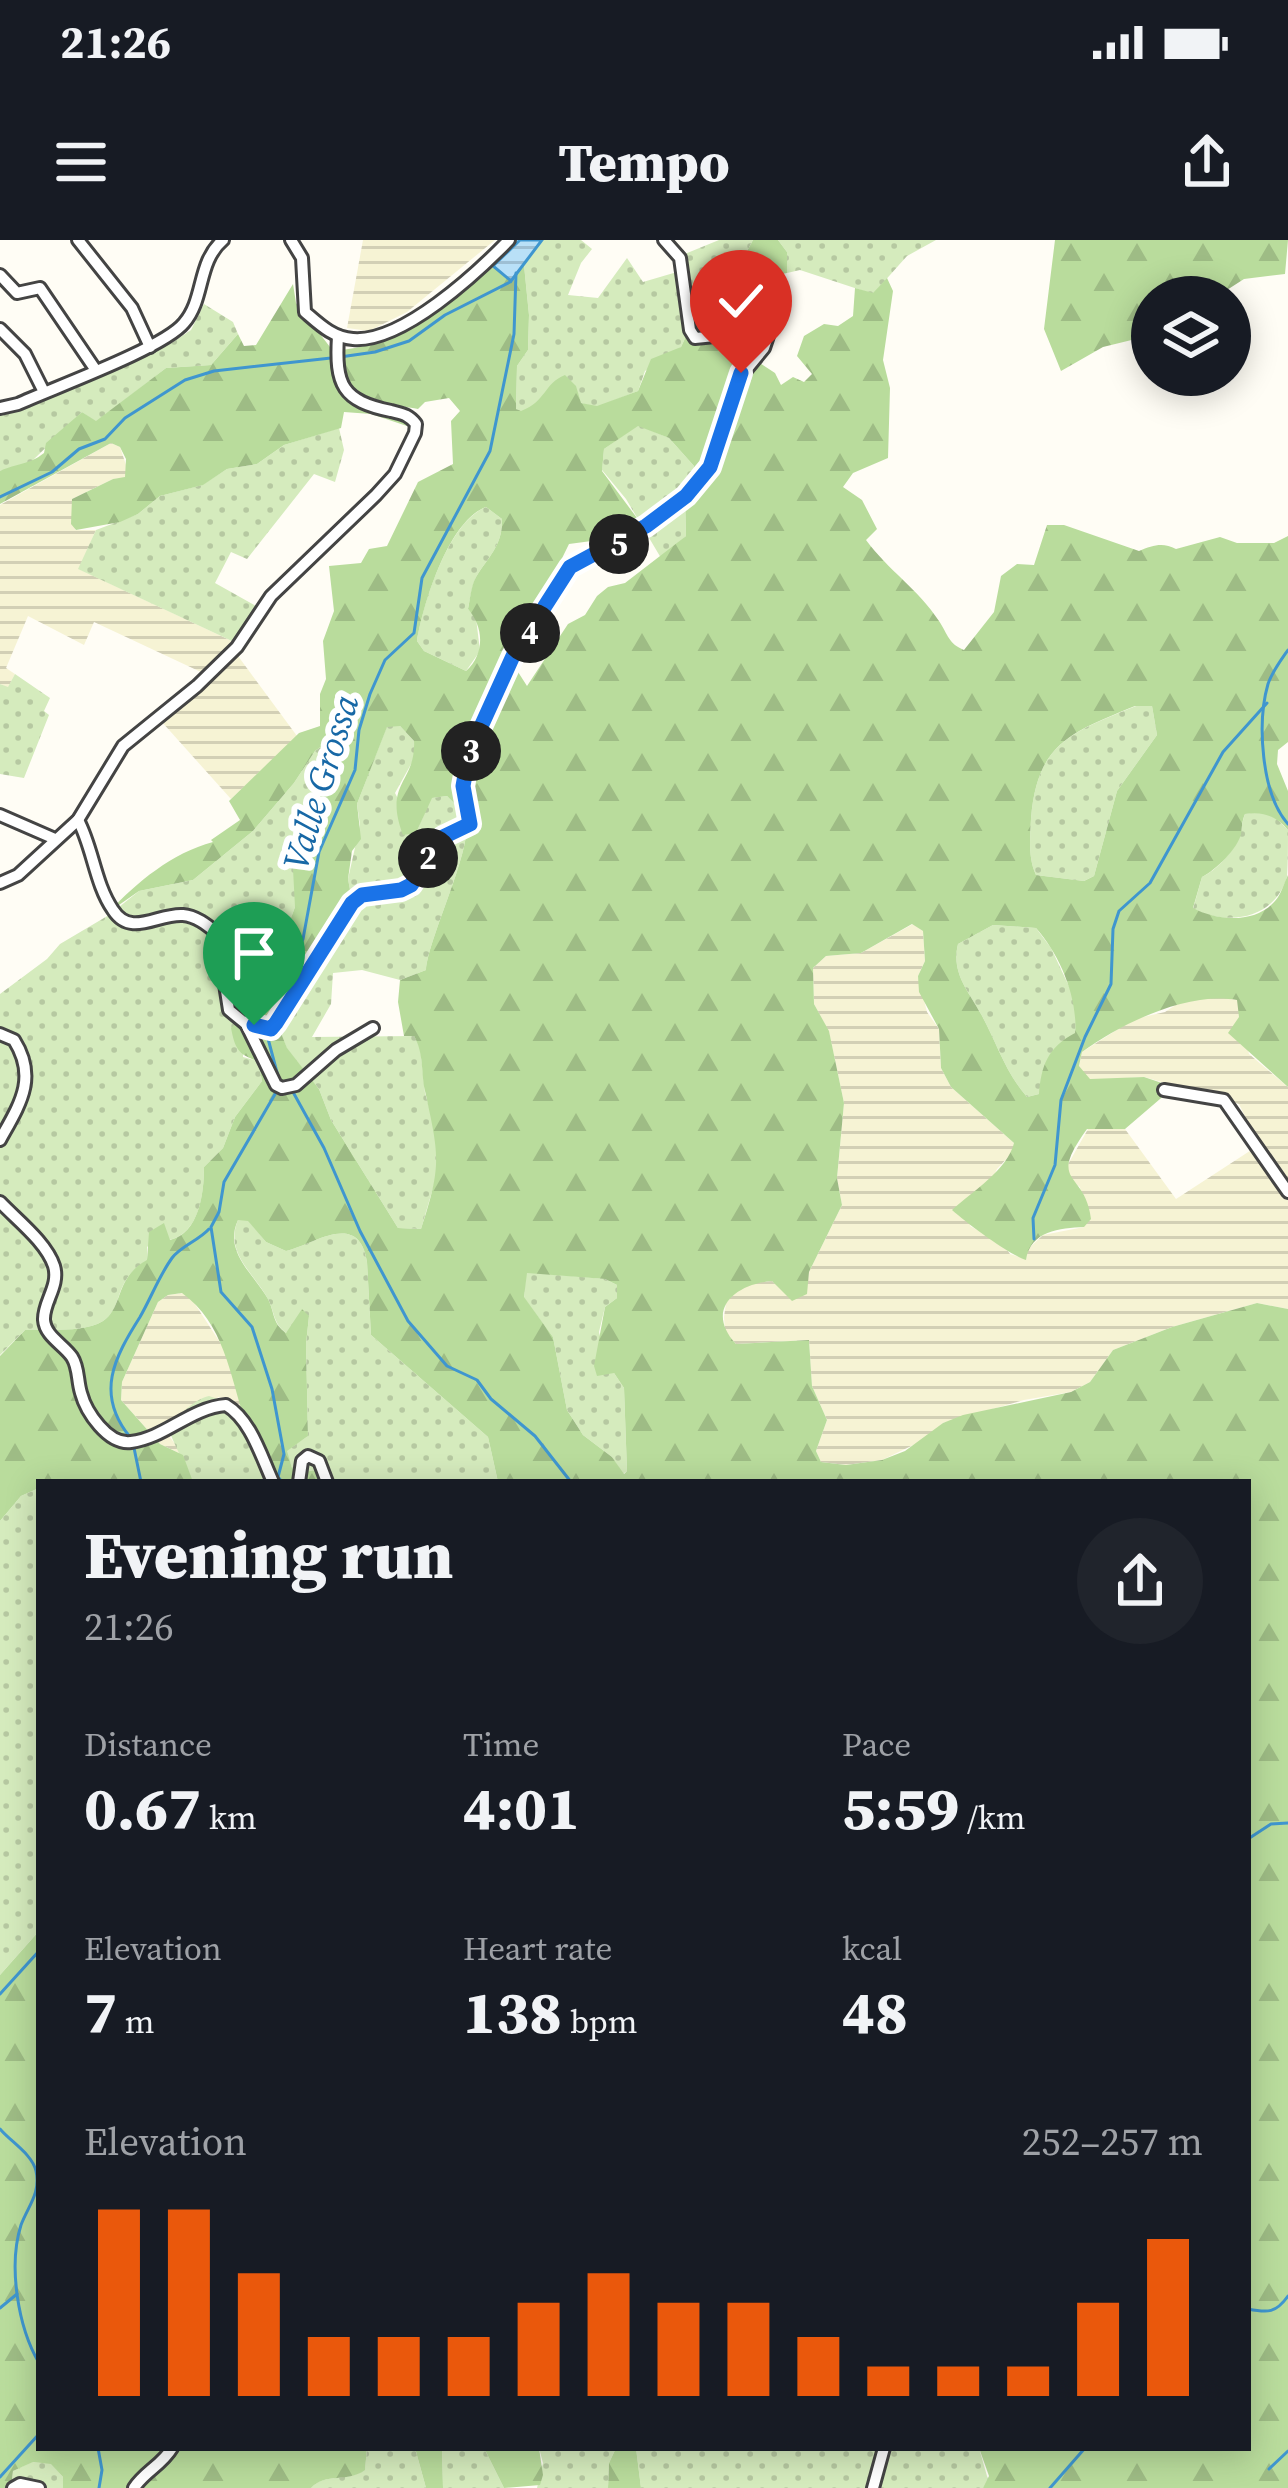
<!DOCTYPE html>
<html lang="en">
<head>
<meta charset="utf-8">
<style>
  body { margin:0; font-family:"Source Serif 4",serif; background:#20242c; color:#f1f3f6; height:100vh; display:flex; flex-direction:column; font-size:45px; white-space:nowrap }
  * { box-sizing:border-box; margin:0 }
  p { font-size:39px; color:#9ea1a6 }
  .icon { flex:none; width:66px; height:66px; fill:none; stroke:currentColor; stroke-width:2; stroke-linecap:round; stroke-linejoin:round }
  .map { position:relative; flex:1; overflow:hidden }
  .drawer { position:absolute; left:36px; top:1239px; width:1215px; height:972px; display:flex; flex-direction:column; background:#171b24; border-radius:0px; box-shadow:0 6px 30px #0003 }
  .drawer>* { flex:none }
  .fabs { position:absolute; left:1131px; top:36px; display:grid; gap:24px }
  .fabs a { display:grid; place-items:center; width:120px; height:120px; border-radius:50%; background:#171b24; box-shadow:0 6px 30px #0003; font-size:60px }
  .pin { position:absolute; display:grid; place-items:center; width:102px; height:102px; color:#fff; margin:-123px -51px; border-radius:50% 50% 50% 0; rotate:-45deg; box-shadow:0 0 12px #0007 }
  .pin .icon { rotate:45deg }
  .km { position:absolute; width:60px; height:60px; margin:-30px; border-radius:50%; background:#222; color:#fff; font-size:33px; line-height:60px; text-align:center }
  .round { display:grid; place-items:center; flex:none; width:126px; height:126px; border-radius:63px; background:#20242c }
  .headline { display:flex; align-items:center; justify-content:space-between; height:204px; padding:0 48px }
  h1 { font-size:66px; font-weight:800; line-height:90px }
  .figures { display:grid; grid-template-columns:repeat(3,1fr); gap:18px; height:204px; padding:12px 48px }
  .figures div { display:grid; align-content:center }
  .figures b { font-size:60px; font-weight:800 }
  .figures small { font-size:33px; font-weight:400 }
  .figures p { font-size:33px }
  .chart { height:336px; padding:24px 48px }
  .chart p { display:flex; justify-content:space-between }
  .chart svg { width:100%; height:216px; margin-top:12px; stroke:#ea580c; stroke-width:6 }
  .status { display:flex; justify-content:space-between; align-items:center; height:84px; padding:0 60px; background:#171b24; direction:ltr }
  .status svg { height:33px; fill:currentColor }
  header { display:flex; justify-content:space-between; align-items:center; height:156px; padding:0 48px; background:#171b24; font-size:54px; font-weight:800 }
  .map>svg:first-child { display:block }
  .farmland { fill:url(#farmland-rules) }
  .grass { fill:url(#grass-dots) }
  .forest { fill:url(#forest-firs); fill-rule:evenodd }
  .water { fill:url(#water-rules); stroke:#3f96cf; stroke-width:3 }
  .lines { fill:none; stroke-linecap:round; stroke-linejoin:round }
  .stream { stroke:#3f96cf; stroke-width:3 }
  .minor-casing { stroke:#444; stroke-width:16 }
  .minor { stroke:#fff; stroke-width:10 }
  .route-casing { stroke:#fff; stroke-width:24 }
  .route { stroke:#1a73e8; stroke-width:15 }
  .labels { text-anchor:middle; stroke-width:12; stroke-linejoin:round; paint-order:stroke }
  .water-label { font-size:36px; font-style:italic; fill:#1768a6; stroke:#fff }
</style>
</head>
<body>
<div class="status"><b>21:26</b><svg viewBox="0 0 49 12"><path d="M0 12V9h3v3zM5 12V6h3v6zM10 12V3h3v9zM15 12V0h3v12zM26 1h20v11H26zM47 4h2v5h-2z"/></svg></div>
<header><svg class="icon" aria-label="menu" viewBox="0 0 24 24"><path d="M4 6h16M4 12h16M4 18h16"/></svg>Tempo<svg class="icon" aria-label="share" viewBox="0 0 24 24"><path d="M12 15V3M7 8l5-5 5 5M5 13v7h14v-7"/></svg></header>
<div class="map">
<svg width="1288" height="2248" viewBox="0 0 1288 2248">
  <defs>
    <pattern id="farmland-rules" width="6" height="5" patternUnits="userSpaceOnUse" patternTransform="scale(3)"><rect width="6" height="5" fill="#f6f3d4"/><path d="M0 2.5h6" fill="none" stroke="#d2cfb5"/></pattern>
    <pattern id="grass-dots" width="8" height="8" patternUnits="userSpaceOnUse" patternTransform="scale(3)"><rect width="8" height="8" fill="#d5ebbd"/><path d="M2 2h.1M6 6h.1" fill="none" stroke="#b6c8a1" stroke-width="1.8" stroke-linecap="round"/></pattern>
    <pattern id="forest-firs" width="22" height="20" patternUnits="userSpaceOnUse" patternTransform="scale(3)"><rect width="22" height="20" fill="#b9dc9c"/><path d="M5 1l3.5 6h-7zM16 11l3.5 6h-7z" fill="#9ebc85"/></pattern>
    <pattern id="water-rules" width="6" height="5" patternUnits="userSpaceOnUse" patternTransform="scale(3)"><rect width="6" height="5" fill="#b9e0f7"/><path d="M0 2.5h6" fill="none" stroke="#9ebfd3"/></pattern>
  </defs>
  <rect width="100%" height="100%" fill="#fffdf5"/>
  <g class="farmland">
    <polygon points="363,0 495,0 407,72 369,91 347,88"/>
    <polygon points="111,203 120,207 128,231 125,238 113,239 72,259 75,290 96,290 79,329 234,402 203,433 94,382 84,405 28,376 6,428 15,434 8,448 0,444 0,265"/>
    <polygon points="238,416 297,496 231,559 161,481"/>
    <polygon points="913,684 923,691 925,721 918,736 927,772 939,789 941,828 951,847 1014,903 1013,912 997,929 970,986 1003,1004 1010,1014 1026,1019 1028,1009 1043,995 1084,987 1080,947 1068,938 1067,926 1088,889 1125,889 1176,959 1259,905 1239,864 1144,837 1090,840 1079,827 1082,812 1134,779 1165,772 1180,762 1215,756 1238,760 1249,814 1288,847 1288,1069 1257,1063 1172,1087 1113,1110 1090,1142 1071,1152 1024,1160 943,1183 928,1198 882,1220 846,1225 821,1222 816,1211 827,1180 812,1146 809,1100 736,1104 725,1092 724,1077 726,1063 734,1053 751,1043 772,1041 783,1050 806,1054 809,1032 842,965 837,938 844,863 829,792 814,764 813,728 826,716 861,713"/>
    <polygon points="183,1053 193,1061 227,1113 242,1167 219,1157 167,1185 167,1193 183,1215 160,1204 121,1160 122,1142 158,1062 168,1055"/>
  </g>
  <g class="grass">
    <polygon points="542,0 581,0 592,9 581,23 568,55 598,58 627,18 643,42 677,32 675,18 719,0 753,0 746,13 721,36 718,69 689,90 681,107 645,131 638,151 597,167 580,163 538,164 521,172 516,169 517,126 528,110 529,75 524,25"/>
    <polygon points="778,0 936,0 907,16 873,54 800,30 787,33 787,12"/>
    <polygon points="204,64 233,82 238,94 211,125 166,128 96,182 82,172 29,224 0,231 0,174 170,104 191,90"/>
    <polygon points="638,185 669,198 694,226 694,243 685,255 686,296 661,318 626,259 602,230 604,209"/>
    <polygon points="339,188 344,210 335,242 314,234 247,319 231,312 215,343 258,367 234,402 78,329 96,290 138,274 160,256 202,245 227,229 257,224 284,205"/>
    <path d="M486,267L502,279C503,305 488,317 476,337C472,346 470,359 468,369L476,378L480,411L466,431L424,411L417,401C423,364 448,282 486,267Z"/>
    <polygon points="15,434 50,458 44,471 49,475 24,538 0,534 0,444 8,447"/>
    <path d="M1136,466H1152L1157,495L1117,551L1094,636L1084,641L1036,635C1028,618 1030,598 1031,579C1037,503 1070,493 1136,466Z"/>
    <path d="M387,486H400L414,501L415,517L395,553L416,593L431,558L447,556C452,562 462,570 465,578C476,602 428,698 426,730L400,740L362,730L333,733L331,764L312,797L414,796L420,806L425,853L437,895L438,931L421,989L398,988L331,880L319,849L287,809L279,788L283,771L301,755L351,655L348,639L360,585L357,564Z"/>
    <path d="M326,503L341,513V529L318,553L296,602L295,667L280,708L266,768L244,776L243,817L258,821L262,841L235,877L223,908L204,927C204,954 199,994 169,1000L165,992L147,1007V1021C113,1038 124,1068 103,1081C84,1093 47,1089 25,1090L0,1115V754L47,719L60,704L109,675L139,651L193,640L253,591L294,543L315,511Z"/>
    <path d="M1257,572L1274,576L1288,590C1288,605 1288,624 1287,637C1274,680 1228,686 1193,669L1202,637C1217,630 1228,616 1237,602C1242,595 1241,584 1245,574Z"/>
    <path d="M993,685L1036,688L1051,708L1074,757L1076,777L1075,793L1039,854L1027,857C1005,832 997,803 981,774C968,750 951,733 958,704Z"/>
    <path d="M238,980H248L266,1002L286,1011C313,1005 359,969 367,1022L371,1095L488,1197L498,1242H329L292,1228L286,1211L308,1196L306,1104L309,1076L286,1093C273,1083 275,1073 268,1059C254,1033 224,1013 238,980Z"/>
    <polygon points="526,1032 605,1039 617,1045 617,1058 605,1067 599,1092 608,1133 614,1133 624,1148 627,1231 623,1234 612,1217 583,1195 567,1170 553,1097 524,1058"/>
    <path d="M209,1156L242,1167L274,1242H193C190,1236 167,1189 167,1185C180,1176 194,1159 209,1156Z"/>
    <polygon points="39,1248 39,1691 0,1735 0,1281 21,1256"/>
    <path d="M367,2208H415L426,2248H311C325,2232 348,2243 365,2229Z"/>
    <polygon points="442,2208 484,2208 504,2248 443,2248"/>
    <polygon points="539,2208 616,2208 609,2223 608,2248 537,2248 543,2223"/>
    <polygon points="636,2208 979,2208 989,2243 983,2248 641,2248"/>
    <polygon points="32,2222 51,2223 63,2237 63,2248 11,2248 13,2231"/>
  </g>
  <g class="forest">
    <path d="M753,0H778L787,12V33L772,36C753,63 762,89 752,118L775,133L781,145L793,137L804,142L812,134L797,116L804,96L824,84L838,86L853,76L855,48L873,53L887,38L893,51L883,120L890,148L888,218L853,233L843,247L862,260L877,289L866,300C888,330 918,349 939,381C948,395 949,404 964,410L994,372L1001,336L1017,324L1034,325L1047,285H1064L1139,311C1153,305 1163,302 1176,309L1220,297L1237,303H1274L1288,296V502L1278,510L1277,524L1288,551V590C1276,576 1263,571 1245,574C1242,581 1242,587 1241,594C1238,608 1216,630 1202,637L1193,668C1217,681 1255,684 1275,661C1281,655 1284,643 1288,635V847L1228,793L1239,777L1237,760C1188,751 1122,783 1082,812L1079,826L1090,839L1144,837L1174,847L1125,889H1087C1046,946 1085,929 1091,979L1084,987C1060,988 1030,991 1026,1020C1008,1014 968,984 952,970C972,952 1008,929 1014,903L951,847L941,828L939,789L919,752L918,736L925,721L923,691L912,684L861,713L826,716L813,728L814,764L829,791L844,863L837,938L842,965L809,1032L807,1054L792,1061L772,1041C736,1044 704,1069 736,1104L809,1100L812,1146L827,1180L816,1211L821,1222L846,1225L882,1220L905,1211L943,1183L963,1175L1071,1152L1090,1142L1113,1110L1172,1087L1257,1063L1288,1069V2248H983L989,2236L979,2208H1248V1242H498L488,1197L371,1095L367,1022C359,969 313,1005 286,1011L266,1002L248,981L238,980C223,1012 254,1034 268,1059C275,1073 272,1083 286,1093L302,1069L309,1076L306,1104L308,1196L287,1211L292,1228L305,1232L317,1230L329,1242H274C264,1222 252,1202 245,1181C230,1135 224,1083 182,1053L168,1055L158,1062L122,1142L121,1160L160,1204L183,1215L193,1242H39V1248L21,1256L0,1281V1116L25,1090C47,1089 84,1093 103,1081C124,1067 114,1038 147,1020L149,992L164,983L170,1000C199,993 204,954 204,927L223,908L235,877L262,841L258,821C238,815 235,808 231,788L244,776L266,767L280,708L295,667L293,629L306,567L341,530V513L326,503L315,511L294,543L253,591L193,640L139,651L109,672C137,642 172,613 213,602L211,600L240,580L229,561L299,493L320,486V454L326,439L323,401L334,371L329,326L361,323L369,309L387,306L418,242L453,224L451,181L460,171L449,158L425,162L418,169C379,162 338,160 342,110C413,101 440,70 493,26L511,41L524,25L529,75L528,110L517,126L516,169L521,171C547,161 543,144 565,135L576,146L581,163L597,166L638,151L651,119L681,107L689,90L718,70L721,36L746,13ZM638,186L669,198L694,226V243L685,255L686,296L625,343L608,347L597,356L585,375L568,384L527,446L506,413C529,377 551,342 569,304L614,298L640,282L602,231L604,209ZM486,267L502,279C503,305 488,317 476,337C471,346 470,360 468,369C484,387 485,414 466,431L424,411L417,401C423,365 448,281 486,267ZM1135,466H1152L1157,495L1117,551L1094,636L1084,641L1036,635C1028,618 1030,598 1031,579C1037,503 1070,493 1135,466ZM400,486L414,501C416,543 383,542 403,595L416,593L432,558L447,556C453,562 462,571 465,578C476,602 428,698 426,730L400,740L398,762L404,796H414C424,813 421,833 425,851C439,915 442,925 421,989L398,988L331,880L319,849L287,808L279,788L282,771L301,755L325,704L343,679L351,655L348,639L352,611L361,599L357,564L387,487ZM993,685L1036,688C1060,715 1078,758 1075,793C1048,807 1041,826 1039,854L1027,857C1005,832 997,803 981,774C968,750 951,733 958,704ZM527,1033L605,1039L617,1045V1058L605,1067L594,1126L597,1136L614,1133L624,1148L627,1231L624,1234L612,1217L583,1195L567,1170L553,1097L524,1057Z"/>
    <polygon points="1055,0 1288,0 1285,34 1244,39 1216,57 1152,57 1152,95 1103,107 1061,131 1044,89"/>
    <path d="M293,44L296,63L330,107L342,155L356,166L409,180L413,188L371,174L344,172L341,188L284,205L257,224L227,229L203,245L160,256L138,274L120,282L76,290L71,284L72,259L113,239L125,237L126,219L120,207L111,203L0,264V231C17,223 29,225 44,213L46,203L82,172L96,181L166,128L211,125L238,94L244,106L256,105Z"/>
    <path d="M39,1691V2208H367L365,2230C348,2243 326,2232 311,2248H63V2237L51,2224L33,2222L13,2231L11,2248H0V1735Z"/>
    <polygon points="415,2208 442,2208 443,2248 426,2248"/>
    <polygon points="484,2208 539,2208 543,2235 540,2245 504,2248"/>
    <polygon points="616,2208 636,2208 641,2248 608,2248 609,2223"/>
  </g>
  <polygon class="water" points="520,0 542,0 511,41 493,26"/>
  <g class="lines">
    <g class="stream">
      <polyline points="340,117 375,112 409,101 445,75 510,42"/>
      <polyline points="0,257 52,232 79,209 105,199 125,178 185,140 214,131 331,118"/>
      <path d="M1288,410C1281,420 1272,432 1268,444C1257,482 1261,554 1288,584"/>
      <polyline points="268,782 303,699 319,612 355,530 359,490 370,454 385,420 414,393 422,338 490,211 514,94 516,33"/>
      <polyline points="266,791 279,840"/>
      <polyline points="278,849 224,942 219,972 211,987 221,1052 252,1087 272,1149 284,1214 278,1237 282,1242"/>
      <polyline points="293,852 324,908 360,991 408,1081 447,1126 477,1140 491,1159 535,1196 571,1242"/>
      <polyline points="1034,999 1033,978 1055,925 1061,860 1085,797 1111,744 1113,689 1119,671 1150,643 1223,512 1267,463"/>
      <path d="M130,1197C95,1154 114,1118 140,1077C151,1058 159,1036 172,1018C181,1006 198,1001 209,989"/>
      <polyline points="133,1203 141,1242"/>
      <polyline points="1248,1599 1271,1584 1288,1583"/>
      <polyline points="0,1754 39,1711"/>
      <path d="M0,1889C11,1902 32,1914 36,1931C41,1953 28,1966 21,1985C8,2026 18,2087 39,2123"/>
      <polyline points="0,2068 17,2054"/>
      <path d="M1248,2069C1268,2073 1276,2073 1288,2056"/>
      <polyline points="98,2208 102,2230 99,2248"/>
      <polyline points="1269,2229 1288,2211"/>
      <polyline points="0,2237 39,2194"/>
      <polyline points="1050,2248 1085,2208"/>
    </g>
    <defs>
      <g id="minor">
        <polyline points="78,0 132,68 150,107"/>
        <path d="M291,0L302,18L305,72C319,84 333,98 353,99C402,103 477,33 509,0"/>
        <polyline points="0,35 17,53 40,48 95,129"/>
        <polyline points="0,89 25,114 44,152"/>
        <path d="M0,168L18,164C53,148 164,108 184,83C205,59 197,22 223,0"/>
        <polyline points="0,575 55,599"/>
        <path d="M78,580C93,608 95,644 113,670C131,698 158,673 183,675C196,676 207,685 217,693L229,770L246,784L276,845L282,848L296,845L336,810L373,788"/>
        <path d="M0,643L18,635L78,580L123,506L197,446L237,407L271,356L376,255L395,234L415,193L416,184C408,174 402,174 391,171C342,161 335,145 338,96"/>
        <path d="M246,784L271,789L352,663L362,655L401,650L411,645L443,597L470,584L463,546L469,513L481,495L513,416L570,327L646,287L686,256L703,237L710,227L737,141L764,108L770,90L771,50C747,83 740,95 695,98L690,90L680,18L664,0"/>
        <path d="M0,794L14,800C38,838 20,864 0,900"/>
        <polyline points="1164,850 1224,860 1288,952"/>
        <path d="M0,962C17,980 46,1002 54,1026C60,1046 43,1062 44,1080C45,1096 64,1105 72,1117C79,1128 77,1140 81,1153C86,1172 108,1205 131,1202C165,1198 190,1168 226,1165C251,1180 261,1216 273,1242"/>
        <polyline points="299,1242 302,1221 308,1216 319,1221 327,1242"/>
        <polyline points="13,2248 20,2244 39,2248"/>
        <path d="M134,2248C144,2232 162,2225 172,2208"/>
        <polyline points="873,2248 884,2208"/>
      </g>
    </defs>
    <use href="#minor" class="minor-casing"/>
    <use href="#minor" class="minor"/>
  </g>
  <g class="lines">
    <defs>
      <polyline id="route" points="254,785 271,789 276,783 352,663 362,655 401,650 411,645 443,597 470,584 463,546 469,513 513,416 570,327 646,286 686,256 710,227 741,133"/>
    </defs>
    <use href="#route" class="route-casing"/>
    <use href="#route" class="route"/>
  </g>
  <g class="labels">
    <g class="water-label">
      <text transform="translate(320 542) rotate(-73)" y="13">Valle Grossa</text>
    </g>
  </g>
</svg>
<div class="fabs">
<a><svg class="icon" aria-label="layers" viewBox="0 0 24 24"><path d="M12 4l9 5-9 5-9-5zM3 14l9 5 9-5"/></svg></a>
</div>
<div class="pin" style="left:254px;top:785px;background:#1e9e55"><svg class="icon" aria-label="arrive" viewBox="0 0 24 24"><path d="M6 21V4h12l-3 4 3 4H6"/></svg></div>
<div class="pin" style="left:741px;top:133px;background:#d93025"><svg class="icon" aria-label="check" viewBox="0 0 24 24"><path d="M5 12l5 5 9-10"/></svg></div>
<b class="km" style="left:428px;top:618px">2</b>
<b class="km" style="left:471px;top:511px">3</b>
<b class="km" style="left:530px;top:393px">4</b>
<b class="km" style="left:619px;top:304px">5</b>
<section class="drawer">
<div class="headline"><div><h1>Evening run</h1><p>21:26</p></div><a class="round"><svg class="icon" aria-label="share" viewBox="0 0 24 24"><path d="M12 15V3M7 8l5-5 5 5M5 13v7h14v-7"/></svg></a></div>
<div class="figures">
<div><p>Distance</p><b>0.67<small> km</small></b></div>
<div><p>Time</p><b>4:01</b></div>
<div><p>Pace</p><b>5:59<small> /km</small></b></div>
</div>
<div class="figures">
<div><p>Elevation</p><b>7<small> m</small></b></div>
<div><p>Heart rate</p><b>138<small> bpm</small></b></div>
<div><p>kcal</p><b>48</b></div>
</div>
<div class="chart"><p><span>Elevation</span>252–257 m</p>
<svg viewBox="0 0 160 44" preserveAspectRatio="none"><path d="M5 44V6M15 44V6M25 44V19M35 44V32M45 44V32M55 44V32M65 44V25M75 44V19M85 44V25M95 44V25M105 44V32M115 44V38M125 44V38M135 44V38M145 44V25M155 44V12"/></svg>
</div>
</section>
</div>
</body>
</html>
